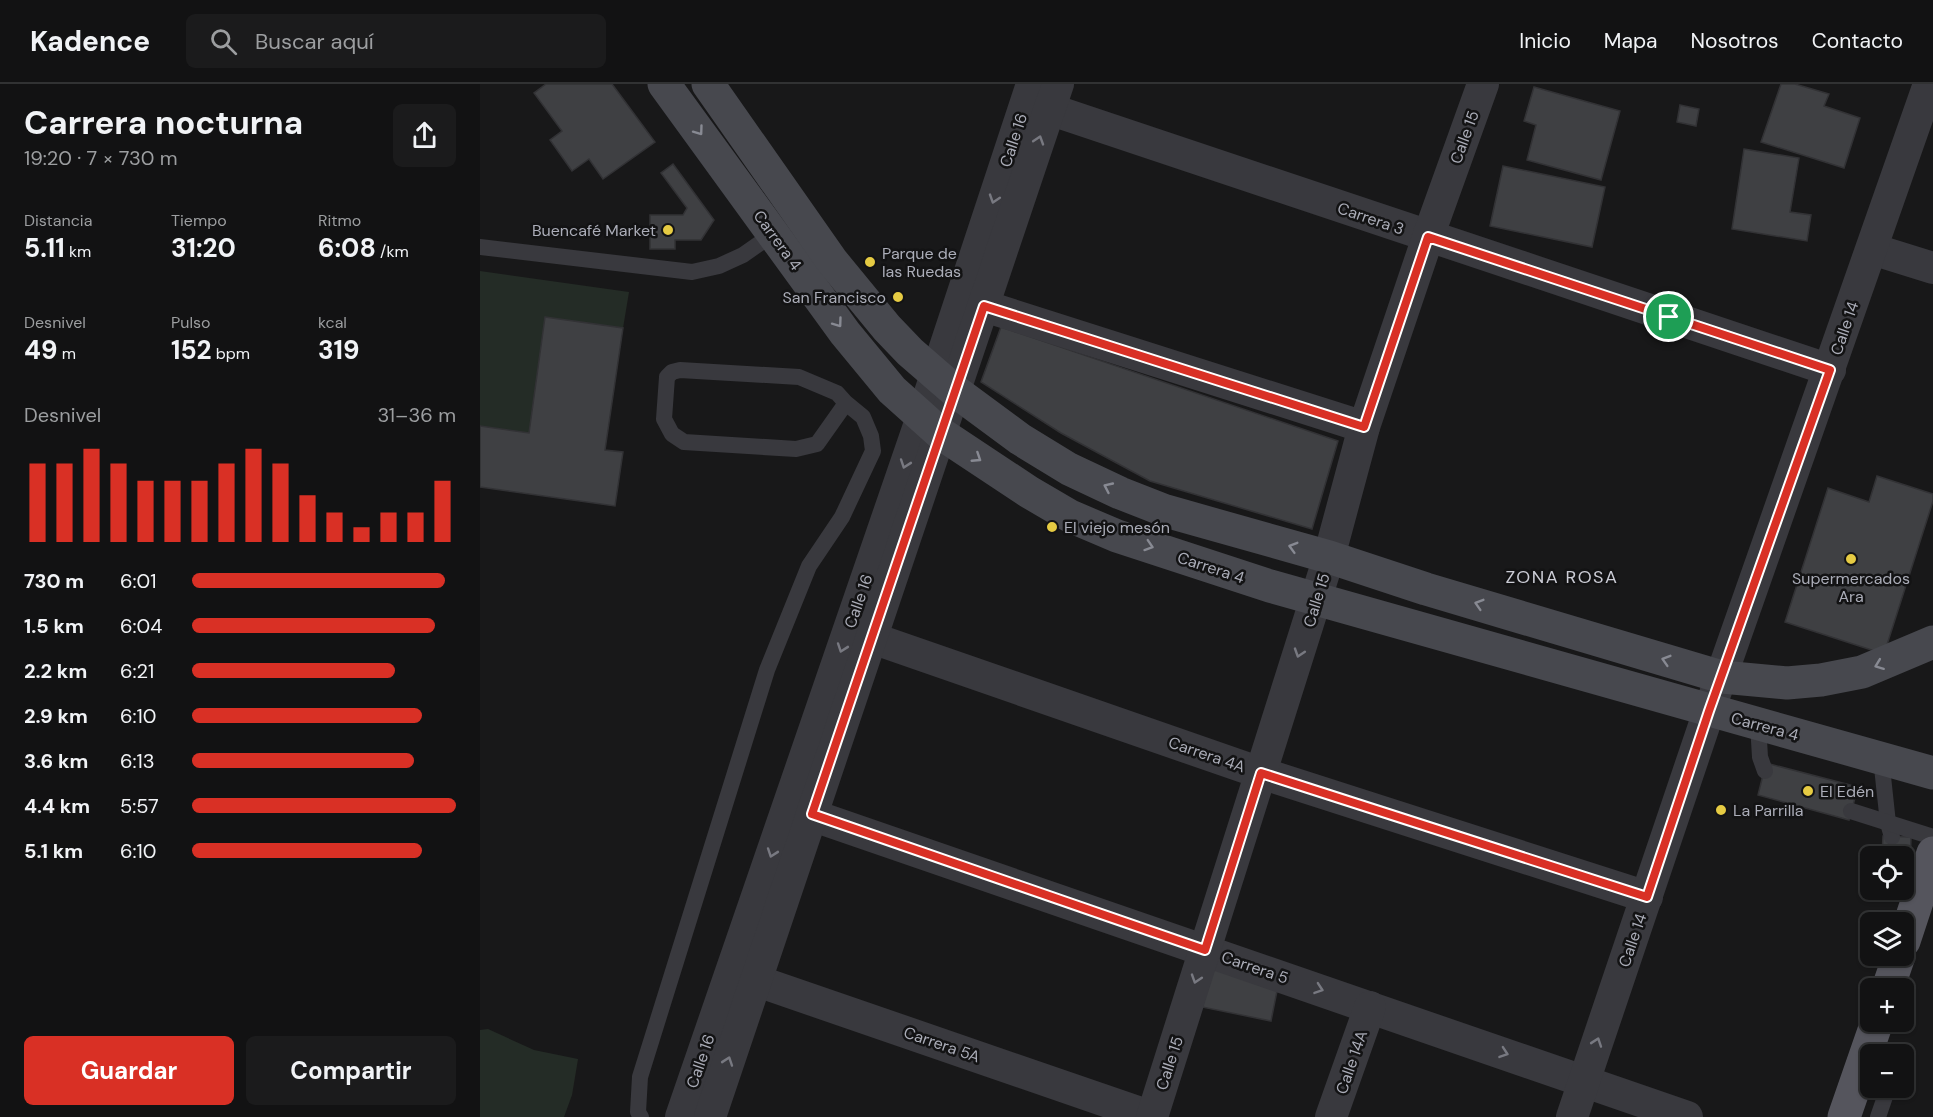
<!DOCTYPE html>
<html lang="es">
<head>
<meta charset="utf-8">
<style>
  body { margin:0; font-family:"DM Sans",sans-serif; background:#1b1b1c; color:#f1f3f6; height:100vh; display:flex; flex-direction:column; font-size:22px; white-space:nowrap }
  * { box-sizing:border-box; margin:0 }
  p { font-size:20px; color:#9c9ea0 }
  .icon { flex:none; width:33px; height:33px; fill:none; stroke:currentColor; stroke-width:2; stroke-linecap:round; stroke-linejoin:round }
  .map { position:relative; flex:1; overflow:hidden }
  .sheet { display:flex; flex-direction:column; background:#121213; width:480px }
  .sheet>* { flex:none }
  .buttons { position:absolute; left:1380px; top:762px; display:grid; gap:12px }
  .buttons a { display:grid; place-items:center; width:54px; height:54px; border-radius:9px; background:#121213; box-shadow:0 2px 4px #0004,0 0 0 2px #313233; font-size:30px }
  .pin { position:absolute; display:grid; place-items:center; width:51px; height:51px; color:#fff; margin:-26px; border:3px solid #fff; border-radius:50%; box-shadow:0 2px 6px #0007 }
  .round { display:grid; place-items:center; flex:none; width:63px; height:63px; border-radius:9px; background:#1b1b1c }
  .summary { display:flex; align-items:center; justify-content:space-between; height:102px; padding:0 24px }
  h1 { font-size:33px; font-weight:700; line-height:45px }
  .stats { display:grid; grid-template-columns:repeat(3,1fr); gap:9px; height:102px; padding:6px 24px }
  .stats div { display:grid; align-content:center }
  .stats b { font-size:26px; font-weight:700 }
  .stats small { font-size:16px; font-weight:400 }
  .stats p { font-size:16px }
  .chart { height:168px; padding:12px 24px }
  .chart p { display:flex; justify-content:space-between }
  .chart svg { width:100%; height:108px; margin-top:6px; stroke:#d93025; stroke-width:6 }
  .cta { display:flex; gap:12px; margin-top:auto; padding:12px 24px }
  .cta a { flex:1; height:69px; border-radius:9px; background:#d93025; color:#fff; font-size:24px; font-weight:700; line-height:69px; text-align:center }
  .cta a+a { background:#1b1b1c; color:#f1f3f6 }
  ul { padding:0 24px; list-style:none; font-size:20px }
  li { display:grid; grid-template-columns:96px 72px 1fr; align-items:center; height:45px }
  li i { height:15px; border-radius:8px; background:#d93025 }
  header { display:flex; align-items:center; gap:36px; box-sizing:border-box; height:84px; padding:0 30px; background:#121213; border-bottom:2px solid #313233 }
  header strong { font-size:28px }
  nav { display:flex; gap:33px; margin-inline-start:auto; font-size:21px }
  .search { width:420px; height:54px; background:#1b1b1c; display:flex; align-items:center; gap:15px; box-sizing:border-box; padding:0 21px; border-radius:9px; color:#9c9ea0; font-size:22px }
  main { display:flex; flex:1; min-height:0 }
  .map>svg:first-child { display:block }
  .green { fill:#242c26 }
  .building { fill:#3f4043; stroke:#323235; stroke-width:1.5 }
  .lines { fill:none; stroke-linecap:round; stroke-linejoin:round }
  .lane { stroke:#39393e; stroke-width:16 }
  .street { stroke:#39393e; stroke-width:32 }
  .secondary { stroke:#47484e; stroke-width:33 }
  .primary { stroke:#55555d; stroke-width:33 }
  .oneway { stroke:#888a93 }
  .oneway2 { stroke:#787981 }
  .route-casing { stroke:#fff; stroke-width:12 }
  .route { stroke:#d93025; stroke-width:8 }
  .poi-dot { fill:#e6cb43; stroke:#131314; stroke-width:2 }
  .labels { text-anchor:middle; stroke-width:5; stroke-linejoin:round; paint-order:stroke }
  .street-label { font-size:16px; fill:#abadb8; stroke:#131314 }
  .poi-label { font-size:16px; fill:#abadb8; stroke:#131314; text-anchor:start }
  .neighbourhood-label { font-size:18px; letter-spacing:1.5px; fill:#cbccd5; stroke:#131314 }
</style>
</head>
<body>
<header>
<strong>Kadence</strong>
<div class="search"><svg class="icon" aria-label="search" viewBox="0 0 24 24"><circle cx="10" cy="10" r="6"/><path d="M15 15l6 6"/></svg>Buscar aquí</div>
<nav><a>Inicio</a><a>Mapa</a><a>Nosotros</a><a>Contacto</a></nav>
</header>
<main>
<section class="sheet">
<div class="summary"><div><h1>Carrera nocturna</h1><p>19:20 · 7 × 730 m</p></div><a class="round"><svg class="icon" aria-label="share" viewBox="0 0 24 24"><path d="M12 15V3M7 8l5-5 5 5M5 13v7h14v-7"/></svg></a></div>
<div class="stats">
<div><p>Distancia</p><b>5.11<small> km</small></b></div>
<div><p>Tiempo</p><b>31:20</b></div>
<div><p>Ritmo</p><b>6:08<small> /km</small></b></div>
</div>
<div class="stats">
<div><p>Desnivel</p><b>49<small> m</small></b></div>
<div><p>Pulso</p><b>152<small> bpm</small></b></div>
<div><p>kcal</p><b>319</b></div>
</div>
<div class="chart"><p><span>Desnivel</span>31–36 m</p>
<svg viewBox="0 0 160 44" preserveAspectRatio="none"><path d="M5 44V12M15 44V12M25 44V6M35 44V12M45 44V19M55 44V19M65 44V19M75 44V12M85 44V6M95 44V12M105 44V25M115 44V32M125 44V38M135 44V32M145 44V32M155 44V19"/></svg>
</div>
<ul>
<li><b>730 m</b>6:01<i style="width:96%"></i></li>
<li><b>1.5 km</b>6:04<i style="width:92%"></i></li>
<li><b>2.2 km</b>6:21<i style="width:77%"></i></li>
<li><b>2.9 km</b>6:10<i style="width:87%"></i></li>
<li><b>3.6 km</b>6:13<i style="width:84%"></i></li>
<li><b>4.4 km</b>5:57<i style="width:100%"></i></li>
<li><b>5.1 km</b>6:10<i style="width:87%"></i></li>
</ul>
<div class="cta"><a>Guardar</a><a>Compartir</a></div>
</section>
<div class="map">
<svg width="1453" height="1033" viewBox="0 0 1453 1033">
  <rect width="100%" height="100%" fill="#181819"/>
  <g class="green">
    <polygon points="0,187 149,208 143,244 65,234 49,349 0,342"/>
    <polygon points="8,945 54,966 98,975 92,1011 84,1033 0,1033 0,946"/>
  </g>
  <g class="building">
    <polygon points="66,0 132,0 175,58 123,95 109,75 92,87 70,56 82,47 54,9"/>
    <polygon points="1301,0 1315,0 1349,10 1344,22 1380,34 1364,84 1281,58"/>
    <polygon points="1054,3 1140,27 1121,96 1047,76 1056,41 1044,37"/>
    <polygon points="1200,21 1219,25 1216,42 1197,38"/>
    <polygon points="1264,65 1319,74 1310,128 1331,131 1327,157 1252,145"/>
    <polygon points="193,80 234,136 221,156 195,156 195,165 170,165 170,131 203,131 207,124 181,89"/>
    <polygon points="1023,82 1125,103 1112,163 1010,142"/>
    <polygon points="65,233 143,244 125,366 143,368 135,422 0,403 0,342 49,349"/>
    <polygon points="521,243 858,357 832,445 670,397 581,349 501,298"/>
    <polygon points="1397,392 1453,410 1453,417 1404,570 1305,538 1348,404 1389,418"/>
    <polygon points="1286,679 1378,703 1369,736 1278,711"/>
    <polygon points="1403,752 1431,753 1430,786 1424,786 1424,772 1402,772"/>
    <polygon points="731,883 799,897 791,937 722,923"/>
  </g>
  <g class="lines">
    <g class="lane">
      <polyline points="0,163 212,188 239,182 263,171 297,147"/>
      <polyline points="1278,640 1280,673 1285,687"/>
      <polyline points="1401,674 1408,739 1412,753"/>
      <polyline points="1371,727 1453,753"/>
      <polyline points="161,1033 158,1028 160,993 287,586 329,482 362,433 393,367 391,352 383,333 366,319 337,360 316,365 204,358 192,350 184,335 187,293 192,288 200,286 319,293 357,309 366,319"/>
      <polyline points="1398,1033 1408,1004"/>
    </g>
    <g class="street">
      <polyline points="569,25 1350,286"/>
      <polyline points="1392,165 1453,184"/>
      <polyline points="504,222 884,343"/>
      <polyline points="392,554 781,689 1167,813"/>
      <polyline points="311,724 1207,1033"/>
      <polyline points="257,890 672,1033"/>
      <polyline points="201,1033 442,333 552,0"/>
      <polyline points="230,1033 578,0"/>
      <polyline points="672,1033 849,473 884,343 948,153 1003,0"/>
      <polyline points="851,1033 890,923"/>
      <polyline points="1092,1033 1229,627 1449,0"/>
    </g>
    <g class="secondary">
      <polyline points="184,0 365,249 412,306 460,349 549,408 590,432 637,452 790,502 1453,689"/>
      <polyline points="228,0 352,177 407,244 430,268 475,307 540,355 589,385 640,409 686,427 849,473 946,505 1242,593 1307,599 1341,596 1382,588 1453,558"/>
    </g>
    <g class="primary">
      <polyline points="1424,857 1453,769"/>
      <polyline points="1408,904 1419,872"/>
      <polyline points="1364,1033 1397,938"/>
    </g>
  </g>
  <defs><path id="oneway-chevron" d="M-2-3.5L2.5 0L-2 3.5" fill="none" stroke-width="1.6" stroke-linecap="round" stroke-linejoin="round" transform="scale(1.5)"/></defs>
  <g class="oneway">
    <use href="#oneway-chevron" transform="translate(219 47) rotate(54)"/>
    <use href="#oneway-chevron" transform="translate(358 239) rotate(54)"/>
    <use href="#oneway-chevron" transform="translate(497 374) rotate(33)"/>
    <use href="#oneway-chevron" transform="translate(628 403) rotate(-155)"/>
    <use href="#oneway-chevron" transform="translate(669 462) rotate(18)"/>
    <use href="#oneway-chevron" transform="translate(813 463) rotate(-164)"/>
    <use href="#oneway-chevron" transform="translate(999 520) rotate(-163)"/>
    <use href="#oneway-chevron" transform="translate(1186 576) rotate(-163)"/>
    <use href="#oneway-chevron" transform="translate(1399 581) rotate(159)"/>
  </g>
  <g class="oneway2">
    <use href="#oneway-chevron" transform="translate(559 56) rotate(-72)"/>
    <use href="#oneway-chevron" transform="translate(514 115) rotate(108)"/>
    <use href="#oneway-chevron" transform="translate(425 380) rotate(109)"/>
    <use href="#oneway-chevron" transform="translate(362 564) rotate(109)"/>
    <use href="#oneway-chevron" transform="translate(819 569) rotate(108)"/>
    <use href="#oneway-chevron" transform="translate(292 769) rotate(109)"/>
    <use href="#oneway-chevron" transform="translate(716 895) rotate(108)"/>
    <use href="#oneway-chevron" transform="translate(839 905) rotate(19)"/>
    <use href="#oneway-chevron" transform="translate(1117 958) rotate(-71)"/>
    <use href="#oneway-chevron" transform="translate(1024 969) rotate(19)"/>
    <use href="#oneway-chevron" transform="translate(248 977) rotate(-71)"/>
  </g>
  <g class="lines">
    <defs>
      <polygon id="route" points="948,153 1350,286 1229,627 1167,813 781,689 725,866 332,730 504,222 884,343"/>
    </defs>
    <use href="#route" class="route-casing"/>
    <use href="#route" class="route"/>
  </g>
  <g class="poi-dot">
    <circle cx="188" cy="146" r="6"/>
    <circle cx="390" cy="178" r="6"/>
    <circle cx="418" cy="213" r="6"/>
    <circle cx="572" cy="443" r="6"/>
    <circle cx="1371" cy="475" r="6"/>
    <circle cx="1328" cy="707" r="6"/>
    <circle cx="1241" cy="726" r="6"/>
  </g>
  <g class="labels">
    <g class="street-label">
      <text transform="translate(984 53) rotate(-70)" y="6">Calle 15</text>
      <text transform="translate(533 56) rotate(-72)" y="6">Calle 16</text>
      <text transform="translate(891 134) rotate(19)" y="6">Carrera 3</text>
      <text transform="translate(298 156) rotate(54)" y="6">Carrera 4</text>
      <text transform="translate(1364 244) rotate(-71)" y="6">Calle 14</text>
      <text transform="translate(731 483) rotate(18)" y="6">Carrera 4</text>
      <text transform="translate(836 516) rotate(-73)" y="6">Calle 15</text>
      <text transform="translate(378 517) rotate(-71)" y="6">Calle 16</text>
      <text transform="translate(1285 642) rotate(15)" y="6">Carrera 4</text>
      <text transform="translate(727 670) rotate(19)" y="6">Carrera 4A</text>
      <text transform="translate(1152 856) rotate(-71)" y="6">Calle 14</text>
      <text transform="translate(775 883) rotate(19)" y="6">Carrera 5</text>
      <text transform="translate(462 960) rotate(19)" y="6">Carrera 5A</text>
      <text transform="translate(220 977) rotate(-71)" y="6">Calle 16</text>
      <text transform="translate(871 978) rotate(-71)" y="6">Calle 14A</text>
      <text transform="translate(689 979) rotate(-72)" y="6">Calle 15</text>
    </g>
    <g class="poi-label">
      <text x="176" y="152" text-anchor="end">Buencafé Market</text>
      <text x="402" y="175">Parque de<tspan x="402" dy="18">las Ruedas</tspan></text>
      <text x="406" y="219" text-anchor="end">San Francisco</text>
      <text x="584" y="449">El viejo mesón</text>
      <text x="1371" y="500" text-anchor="middle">Supermercados<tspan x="1371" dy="18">Ara</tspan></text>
      <text x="1340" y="713">El Edén</text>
      <text x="1253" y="732">La Parrilla</text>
    </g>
    <g class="neighbourhood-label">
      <text x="1082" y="499">ZONA ROSA</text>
    </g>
  </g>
</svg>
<div class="buttons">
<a><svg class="icon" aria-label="locate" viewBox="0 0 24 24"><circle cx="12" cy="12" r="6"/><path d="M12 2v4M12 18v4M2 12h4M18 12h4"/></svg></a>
<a><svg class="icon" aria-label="layers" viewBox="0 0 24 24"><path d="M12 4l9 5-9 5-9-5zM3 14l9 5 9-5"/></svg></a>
<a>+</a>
<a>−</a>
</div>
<div class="pin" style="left:1189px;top:233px;background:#1e9e55"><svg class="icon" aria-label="arrive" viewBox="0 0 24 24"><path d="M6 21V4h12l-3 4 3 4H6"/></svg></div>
</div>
</main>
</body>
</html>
